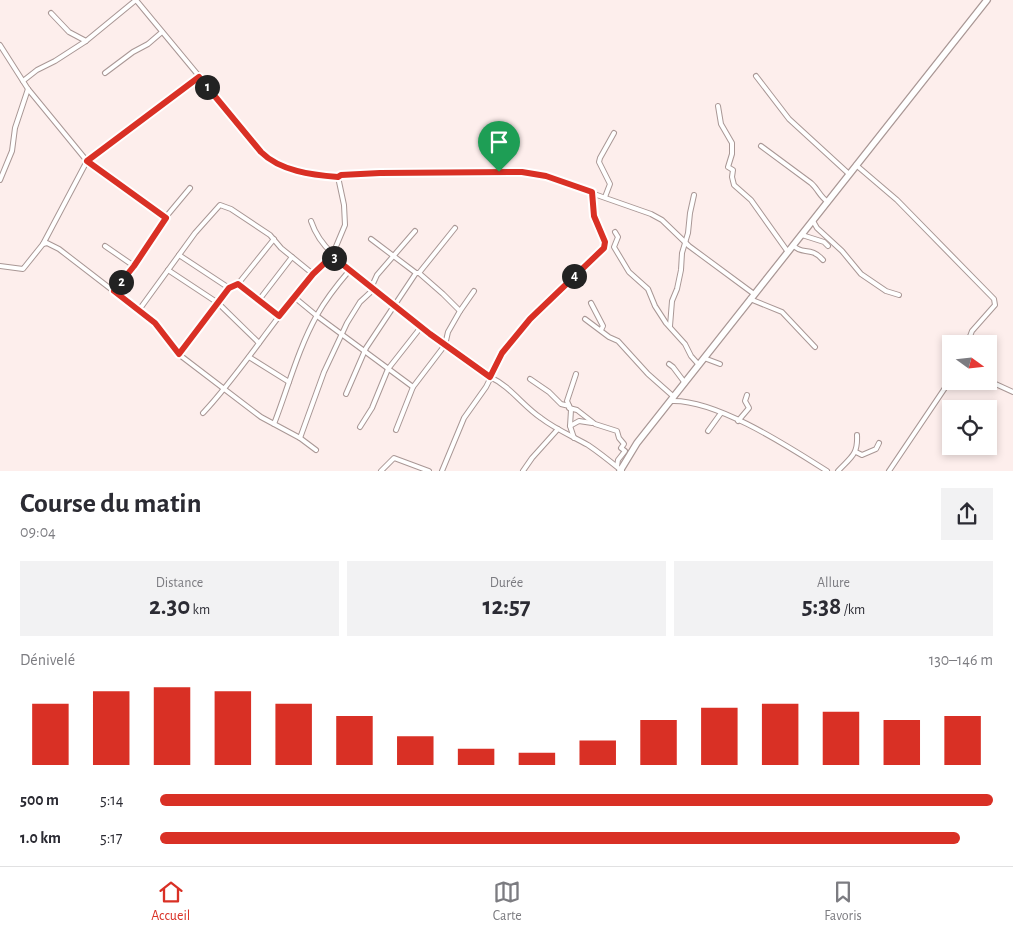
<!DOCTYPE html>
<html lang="fr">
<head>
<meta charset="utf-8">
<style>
  body { margin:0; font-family:"Alegreya Sans",sans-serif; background:#f2f2f3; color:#2b2b33; height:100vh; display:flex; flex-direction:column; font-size:19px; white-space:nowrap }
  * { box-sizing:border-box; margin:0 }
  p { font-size:16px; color:#7c7c81 }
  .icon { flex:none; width:28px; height:28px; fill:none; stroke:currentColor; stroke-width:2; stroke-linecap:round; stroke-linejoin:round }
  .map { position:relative; height:471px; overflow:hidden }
  .drawer { display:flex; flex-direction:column; background:#fff; flex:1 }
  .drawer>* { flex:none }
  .needle { width:32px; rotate:105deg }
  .tools { position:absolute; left:942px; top:335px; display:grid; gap:10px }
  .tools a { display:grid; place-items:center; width:55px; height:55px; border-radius:0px; background:#fff; box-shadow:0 2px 8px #0003; font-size:25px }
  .pin { position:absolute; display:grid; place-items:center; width:42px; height:42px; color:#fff; margin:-51px -21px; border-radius:50% 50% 50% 0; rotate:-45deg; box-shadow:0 0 5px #0007 }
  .pin .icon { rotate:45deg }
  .km { position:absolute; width:25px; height:25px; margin:-12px; border-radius:50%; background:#222; color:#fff; font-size:14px; line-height:25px; text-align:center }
  .round { display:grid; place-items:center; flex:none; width:52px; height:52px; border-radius:0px; background:#f2f2f3 }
  .head { display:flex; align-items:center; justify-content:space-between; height:85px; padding:0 20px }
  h1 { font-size:28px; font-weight:600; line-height:38px }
  .metrics { display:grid; grid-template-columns:repeat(3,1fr); gap:8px; height:85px; padding:5px 20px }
  .metrics div { display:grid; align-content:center; border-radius:0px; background:#f2f2f3; text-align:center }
  .metrics b { font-size:25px; font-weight:600 }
  .metrics small { font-size:14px; font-weight:400 }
  .metrics p { font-size:14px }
  .chart { height:140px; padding:10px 20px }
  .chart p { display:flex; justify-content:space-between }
  .chart svg { width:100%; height:90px; margin-top:5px; stroke:#d93025; stroke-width:6 }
  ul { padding:0 20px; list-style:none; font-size:16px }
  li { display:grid; grid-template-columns:80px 60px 1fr; align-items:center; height:38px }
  li i { height:12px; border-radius:6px; background:#d93025 }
  .tab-bar { display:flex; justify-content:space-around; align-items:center; height:70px; border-top:1px solid #e1e1e2; background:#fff; font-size:14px; color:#7c7c81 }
  .tab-bar a { display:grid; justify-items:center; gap:2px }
  .tab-bar .current { color:#d93025 }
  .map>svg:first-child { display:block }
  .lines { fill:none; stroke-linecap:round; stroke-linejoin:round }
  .minor-casing { stroke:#a99795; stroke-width:6 }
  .trunk-casing { stroke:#a99795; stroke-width:8 }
  .minor { stroke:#fff; stroke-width:4 }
  .trunk { stroke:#fff; stroke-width:5.5 }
  .route-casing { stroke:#fff; stroke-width:10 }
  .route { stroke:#d93025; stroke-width:6 }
</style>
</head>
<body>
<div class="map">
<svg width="1013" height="471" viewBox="0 0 1013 471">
  <rect width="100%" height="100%" fill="#fdeeec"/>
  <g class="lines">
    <defs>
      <g id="minor">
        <path d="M136,0L261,151C280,170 312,175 338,177L341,175L379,173H450L499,172L537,174L651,214L662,220L689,246L754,294"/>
        <polyline points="51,13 69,32 86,41"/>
        <polyline points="0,45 28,89 87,161 165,218"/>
        <polyline points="105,73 133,52 148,44 162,32"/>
        <polyline points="756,76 789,119 849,174"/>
        <polyline points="23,81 37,70 55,61 86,41 136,0"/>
        <polyline points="718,106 721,124 732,143 732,154 728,167 733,170 732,177 734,185 751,200 788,252"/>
        <path d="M761,146L811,183C818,189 820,197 828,202"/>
        <polyline points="856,165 897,200 994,299 995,305 972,331 967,344"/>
        <path d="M338,177L344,205L345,225L332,256L430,334L490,377C510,386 523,406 541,418C555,429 572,436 588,445C600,453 611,462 622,471"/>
        <polyline points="0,180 12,151 15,128 28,89"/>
        <polyline points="605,197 610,184 599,162 600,158 614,133"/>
        <path d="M311,221C315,233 323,245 333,254"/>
        <polyline points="813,221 817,228 842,251 861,274 886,291 899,295"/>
        <polyline points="615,232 618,237 614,247 629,272 648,289 655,306 666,323 685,344 691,356 699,365"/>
        <polyline points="802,235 824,242 828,246"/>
        <polyline points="371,239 416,273"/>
        <polyline points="43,244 87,161 199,77"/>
        <polyline points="105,246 134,266"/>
        <path d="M794,246C802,255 811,246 823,260"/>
        <polyline points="179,255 229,288 238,284 279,316"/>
        <polyline points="0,266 23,269 43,244 47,243 59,249 155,323 181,356 261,417 300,438 316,450"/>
        <polyline points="168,270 218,303 259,343"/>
        <polyline points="419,273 455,228"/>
        <polyline points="238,284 274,239"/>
        <polyline points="371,288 377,275 415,231"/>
        <polyline points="113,291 134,266 165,218 190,188"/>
        <polyline points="294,297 317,316 413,387"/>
        <polyline points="750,299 782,312 815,347"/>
        <polyline points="259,300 292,257"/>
        <polyline points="591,303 603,326 601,330"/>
        <polyline points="139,310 195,233 220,205 231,209 270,235 281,248 313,274"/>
        <polyline points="585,319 609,337 618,341 648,374 674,397"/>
        <polyline points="670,326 672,301 677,289 681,270 682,253 688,233 690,213 694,195"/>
        <polyline points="179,354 229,288"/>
        <polyline points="249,357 289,382"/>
        <polyline points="704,358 720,364"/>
        <polyline points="669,364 673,367 685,383"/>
        <polyline points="530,379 549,392 561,404 569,406"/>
        <polyline points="989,381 1013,392"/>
        <polyline points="346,394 366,348 416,273 419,273 443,294 460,311"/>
        <path d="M671,401C716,399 789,447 827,471"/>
        <polyline points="569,408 577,410 595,424 617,431 619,438 624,444 621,448 625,451 618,460 617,466"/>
        <path d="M203,413C249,364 282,303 332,256"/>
        <polyline points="738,421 749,408 745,401 747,395"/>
        <path d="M274,424C288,388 298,349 317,315C326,299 337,285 349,271"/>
        <polyline points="570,426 579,421 592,423"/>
        <polyline points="360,427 372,408 388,369 421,327"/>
        <polyline points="396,430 413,387 445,345 448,332 460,311 474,291"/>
        <polyline points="708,431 721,413"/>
        <polyline points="300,438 324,372 347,323 360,302 374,289"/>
        <polyline points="574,438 570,426 571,410 567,401 576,374"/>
        <polyline points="856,452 862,455 876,449 879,443"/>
        <polyline points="381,471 394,458 429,471"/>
        <polyline points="442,471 464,418 486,387 503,353 530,319 604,248 605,242 594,216 592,192"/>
        <polyline points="523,471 532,458 558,429"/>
        <path d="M838,471C851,457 858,455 857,435"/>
        <polyline points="889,471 951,379"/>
      </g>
      <polyline id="trunk" points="620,471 637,443 987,0"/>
    </defs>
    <use href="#minor" class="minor-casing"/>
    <use href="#trunk" class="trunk-casing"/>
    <use href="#minor" class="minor"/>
    <use href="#trunk" class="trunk"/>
  </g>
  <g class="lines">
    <defs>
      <path id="route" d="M199,77L261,152C280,171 312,175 338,177L341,175L380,173L522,172L546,176L592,192L594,216L605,242L604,248L530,319L502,353L490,377L430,334L332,256L313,274L279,316L238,284L229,288L179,354L155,323L114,291L134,266L166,218L87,161Z"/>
    </defs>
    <use href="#route" class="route-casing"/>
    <use href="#route" class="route"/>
  </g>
</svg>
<div class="tools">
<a><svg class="needle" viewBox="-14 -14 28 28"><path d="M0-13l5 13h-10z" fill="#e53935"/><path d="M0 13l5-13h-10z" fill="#7c7c81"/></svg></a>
<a><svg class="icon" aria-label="locate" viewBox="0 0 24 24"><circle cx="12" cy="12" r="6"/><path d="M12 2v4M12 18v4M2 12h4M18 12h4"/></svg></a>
</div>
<div class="pin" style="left:499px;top:172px;background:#1e9e55"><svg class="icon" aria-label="arrive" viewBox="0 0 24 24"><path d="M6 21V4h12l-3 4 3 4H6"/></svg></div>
<b class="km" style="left:207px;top:87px">1</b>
<b class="km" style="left:121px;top:282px">2</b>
<b class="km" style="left:334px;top:258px">3</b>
<b class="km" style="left:574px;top:276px">4</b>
</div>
<section class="drawer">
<div class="head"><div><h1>Course du matin</h1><p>09:04</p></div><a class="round"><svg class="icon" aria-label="share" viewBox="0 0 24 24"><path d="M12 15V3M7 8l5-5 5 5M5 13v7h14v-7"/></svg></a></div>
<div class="metrics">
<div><p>Distance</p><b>2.30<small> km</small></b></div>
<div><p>Durée</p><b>12:57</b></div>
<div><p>Allure</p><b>5:38<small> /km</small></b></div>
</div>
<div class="chart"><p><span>Dénivelé</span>130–146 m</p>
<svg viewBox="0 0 160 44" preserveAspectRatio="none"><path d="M5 44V14M15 44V8M25 44V6M35 44V8M45 44V14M55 44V20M65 44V30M75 44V36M85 44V38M95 44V32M105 44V22M115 44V16M125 44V14M135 44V18M145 44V22M155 44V20"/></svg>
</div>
<ul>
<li><b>500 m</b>5:14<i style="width:100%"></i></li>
<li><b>1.0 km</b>5:17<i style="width:96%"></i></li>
</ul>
</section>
<nav class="tab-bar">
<a class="current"><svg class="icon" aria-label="home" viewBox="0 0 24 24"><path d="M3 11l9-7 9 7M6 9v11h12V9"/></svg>Accueil</a>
<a><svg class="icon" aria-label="map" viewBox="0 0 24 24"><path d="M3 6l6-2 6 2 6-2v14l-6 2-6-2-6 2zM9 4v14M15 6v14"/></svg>Carte</a>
<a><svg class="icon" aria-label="saved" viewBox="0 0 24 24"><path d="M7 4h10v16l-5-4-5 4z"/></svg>Favoris</a>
</nav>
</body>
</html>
